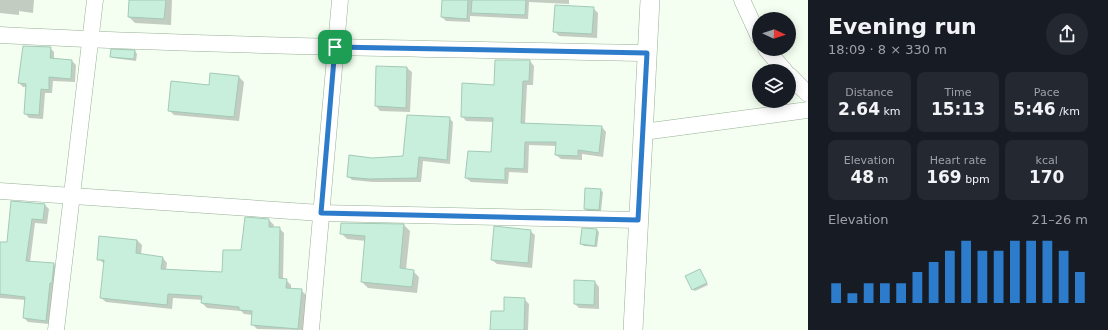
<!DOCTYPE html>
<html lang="en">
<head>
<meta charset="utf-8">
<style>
  body { margin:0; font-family:"DejaVu Sans",sans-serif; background:#242831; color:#f1f3f6; height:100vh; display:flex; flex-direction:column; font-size:15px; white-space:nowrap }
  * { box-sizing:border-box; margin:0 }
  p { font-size:13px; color:#9ea1a6 }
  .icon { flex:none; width:22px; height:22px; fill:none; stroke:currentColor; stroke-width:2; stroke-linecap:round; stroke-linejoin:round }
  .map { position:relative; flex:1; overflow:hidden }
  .side { display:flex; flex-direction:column; background:#171b24; width:300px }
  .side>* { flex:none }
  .needle { width:26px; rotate:94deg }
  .controls { position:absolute; left:752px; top:12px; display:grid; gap:8px }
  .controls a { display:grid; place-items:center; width:44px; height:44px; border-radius:50%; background:#171b24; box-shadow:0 2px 10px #0003; font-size:20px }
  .pin { position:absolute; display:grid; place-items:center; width:34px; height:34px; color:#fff; margin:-17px; border-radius:8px; box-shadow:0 2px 6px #0006 }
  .round { display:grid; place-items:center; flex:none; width:42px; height:42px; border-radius:21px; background:#242831 }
  .head { display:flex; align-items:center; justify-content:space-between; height:68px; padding:0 20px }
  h1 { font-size:22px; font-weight:700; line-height:30px }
  .stats { display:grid; grid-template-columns:repeat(3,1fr); gap:6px; height:68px; padding:4px 20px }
  .stats div { display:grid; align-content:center; border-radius:8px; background:#242831; text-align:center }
  .stats b { font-size:17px; font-weight:700 }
  .stats small { font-size:11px; font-weight:400 }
  .stats p { font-size:11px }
  .chart { height:112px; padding:8px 20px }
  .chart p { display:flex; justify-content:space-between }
  .chart svg { width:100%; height:72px; margin-top:4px; stroke:#2c7ccb; stroke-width:6 }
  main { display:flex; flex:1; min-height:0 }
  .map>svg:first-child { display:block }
  .shadow { fill:#0003 }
  .building { fill:#c7efdb; stroke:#a3cab7 }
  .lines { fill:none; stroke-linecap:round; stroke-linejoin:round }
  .minor-casing { stroke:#97b194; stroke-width:17 }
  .tertiary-casing { stroke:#97b194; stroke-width:20 }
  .minor { stroke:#fff; stroke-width:16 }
  .tertiary { stroke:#fff; stroke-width:19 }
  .route-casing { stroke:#fff; stroke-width:8 }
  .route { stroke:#2c7ccb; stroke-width:5 }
</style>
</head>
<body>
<main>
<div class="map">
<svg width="808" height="330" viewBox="0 0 808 330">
  <rect width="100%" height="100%" fill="#f4fff2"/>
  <g class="shadow">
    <polygon points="0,0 34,0 33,13 19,11 19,15 0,13"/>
    <polygon points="130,0 172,0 171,25 135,23 129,17"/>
    <polygon points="443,0 569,0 569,4 529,2 528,19 470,16 470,22 446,21 442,17"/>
    <polygon points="593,8 598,13 597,38 559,36 554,31"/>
    <polygon points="50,48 54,52 54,60 72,61 76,65 75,82 53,81 52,93 45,93 43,119 29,118 25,113 27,87 23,87 19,83"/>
    <polygon points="135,51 137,54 136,61 113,58 111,56"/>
    <polygon points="530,61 534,66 533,85 527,85 525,124 602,127 606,132 603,157 582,154 582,160 561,159 556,155 557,146 529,145 528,173 509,172 508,184 471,182 466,178 492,153 493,122 466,121 462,116 495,86"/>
    <polygon points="377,67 407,68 412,72 410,112 380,111 376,106"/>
    <polygon points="211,74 239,77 244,82 239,121 174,115 169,110 209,86"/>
    <polygon points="449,118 453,122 450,164 423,161 421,182 373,182 352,180 348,176 404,157"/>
    <polygon points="600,190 603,192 601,211 587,211 585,209"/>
    <polygon points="45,205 49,209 47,224 35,223 30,262 54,264 58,268 49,324 28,322 24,318 26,300 0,298 0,243 8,243"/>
    <polygon points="269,220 274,225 273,228 279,228 284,233 283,279 286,280 291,285 291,289 301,290 306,295 303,330 257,329 252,324 253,315 244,314 241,311 207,308 202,303 203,300 173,298 172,309 106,302 101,298 105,264 98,259 100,237 137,240 142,245 141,255 163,258 167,263 166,270 223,273"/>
    <polygon points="404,225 410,231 406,270 413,271 419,277 417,293 368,288 362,282 366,241 347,239 341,233"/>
    <polygon points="597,230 599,232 597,247 584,246 581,244"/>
    <polygon points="530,231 535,235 532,268 497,264 492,260"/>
    <polygon points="700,270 708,285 695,291 692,289"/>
    <polygon points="595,282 599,287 599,309 579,308 575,304"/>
    <polygon points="524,299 529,304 528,330 491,330 505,312"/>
  </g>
  <g class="building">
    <polygon points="129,0 166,0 164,19 128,17"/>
    <polygon points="442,0 468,0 467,19 441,17"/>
    <polygon points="472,0 526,0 525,15 471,13"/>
    <polygon points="555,5 594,7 592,34 553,32"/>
    <polygon points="23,46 51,47 50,58 72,60 71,79 49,77 49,90 41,89 39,115 24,114 26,84 18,83"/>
    <polygon points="111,49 135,50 134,59 110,57"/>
    <polygon points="495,60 530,60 529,81 523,81 521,123 602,126 599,153 578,150 578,156 555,155 556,142 525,142 524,169 505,168 505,180 465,178 468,151 491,152 493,118 461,117 462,83 494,85"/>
    <polygon points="376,66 407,67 406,108 375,106"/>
    <polygon points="210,73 239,76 234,117 168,111 171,81 209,85"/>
    <polygon points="407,115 450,117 447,160 419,157 417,178 369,179 347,177 349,155 372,158 403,156"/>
    <polygon points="585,188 601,189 599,210 584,209"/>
    <polygon points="11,201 45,204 43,220 32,219 26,261 54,263 52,283 50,283 46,321 23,318 25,297 0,294 0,242 7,242"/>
    <polygon points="245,217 269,219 269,227 280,227 279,278 287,279 286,288 302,289 298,329 251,325 252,311 239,310 239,307 201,303 202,296 168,294 167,305 100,298 104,260 97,260 99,236 137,240 136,253 163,257 161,269 222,272 223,250 241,250"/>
    <polygon points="341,223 404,224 400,268 414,270 412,287 361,282 365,236 340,234"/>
    <polygon points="494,226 531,230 528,263 491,260"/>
    <polygon points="582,228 597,229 595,246 580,244"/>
    <polygon points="700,269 707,283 692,290 685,276"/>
    <polygon points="574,280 595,281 594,305 574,304"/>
    <polygon points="504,297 525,298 524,330 490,330 491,311 504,311"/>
  </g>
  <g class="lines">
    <defs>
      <g id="minor">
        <polyline points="742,0 759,37"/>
        <path d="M0,35C216,46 431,49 647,53"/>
        <polyline points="766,49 785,71"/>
        <polyline points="789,75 808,94"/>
        <polyline points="643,132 808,110"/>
        <polyline points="0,191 321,213 638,220"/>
        <polyline points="56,330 95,0"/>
        <polyline points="311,330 340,0"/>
      </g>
      <polyline id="tertiary" points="633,330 650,0"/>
    </defs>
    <use href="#minor" class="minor-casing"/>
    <use href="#tertiary" class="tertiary-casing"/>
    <use href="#minor" class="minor"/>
    <use href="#tertiary" class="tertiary"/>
  </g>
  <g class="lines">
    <defs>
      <polygon id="route" points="335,47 647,53 638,220 321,213"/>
    </defs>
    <use href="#route" class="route-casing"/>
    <use href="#route" class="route"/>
  </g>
</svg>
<div class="controls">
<a><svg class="needle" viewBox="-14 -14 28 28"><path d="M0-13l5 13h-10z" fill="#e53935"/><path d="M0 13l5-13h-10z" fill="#9ea1a6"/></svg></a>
<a><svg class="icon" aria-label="layers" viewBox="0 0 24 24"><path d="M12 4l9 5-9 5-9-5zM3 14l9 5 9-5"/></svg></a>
</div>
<div class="pin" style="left:335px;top:47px;background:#1e9e55"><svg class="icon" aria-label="arrive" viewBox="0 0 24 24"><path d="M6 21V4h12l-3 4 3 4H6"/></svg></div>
</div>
<section class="side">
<div class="head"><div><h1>Evening run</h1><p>18:09 · 8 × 330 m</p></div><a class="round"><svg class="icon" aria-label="share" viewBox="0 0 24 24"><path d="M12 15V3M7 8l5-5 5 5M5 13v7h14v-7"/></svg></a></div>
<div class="stats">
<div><p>Distance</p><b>2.64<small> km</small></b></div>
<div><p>Time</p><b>15:13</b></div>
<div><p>Pace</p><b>5:46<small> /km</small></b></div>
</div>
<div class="stats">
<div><p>Elevation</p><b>48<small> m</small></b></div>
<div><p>Heart rate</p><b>169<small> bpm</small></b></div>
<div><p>kcal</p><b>170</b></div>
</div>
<div class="chart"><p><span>Elevation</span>21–26 m</p>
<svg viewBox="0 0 160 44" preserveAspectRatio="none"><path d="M5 44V32M15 44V38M25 44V32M35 44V32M45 44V32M55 44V25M65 44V19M75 44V12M85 44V6M95 44V12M105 44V12M115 44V6M125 44V6M135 44V6M145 44V12M155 44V25"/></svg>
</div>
</section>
</main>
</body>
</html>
